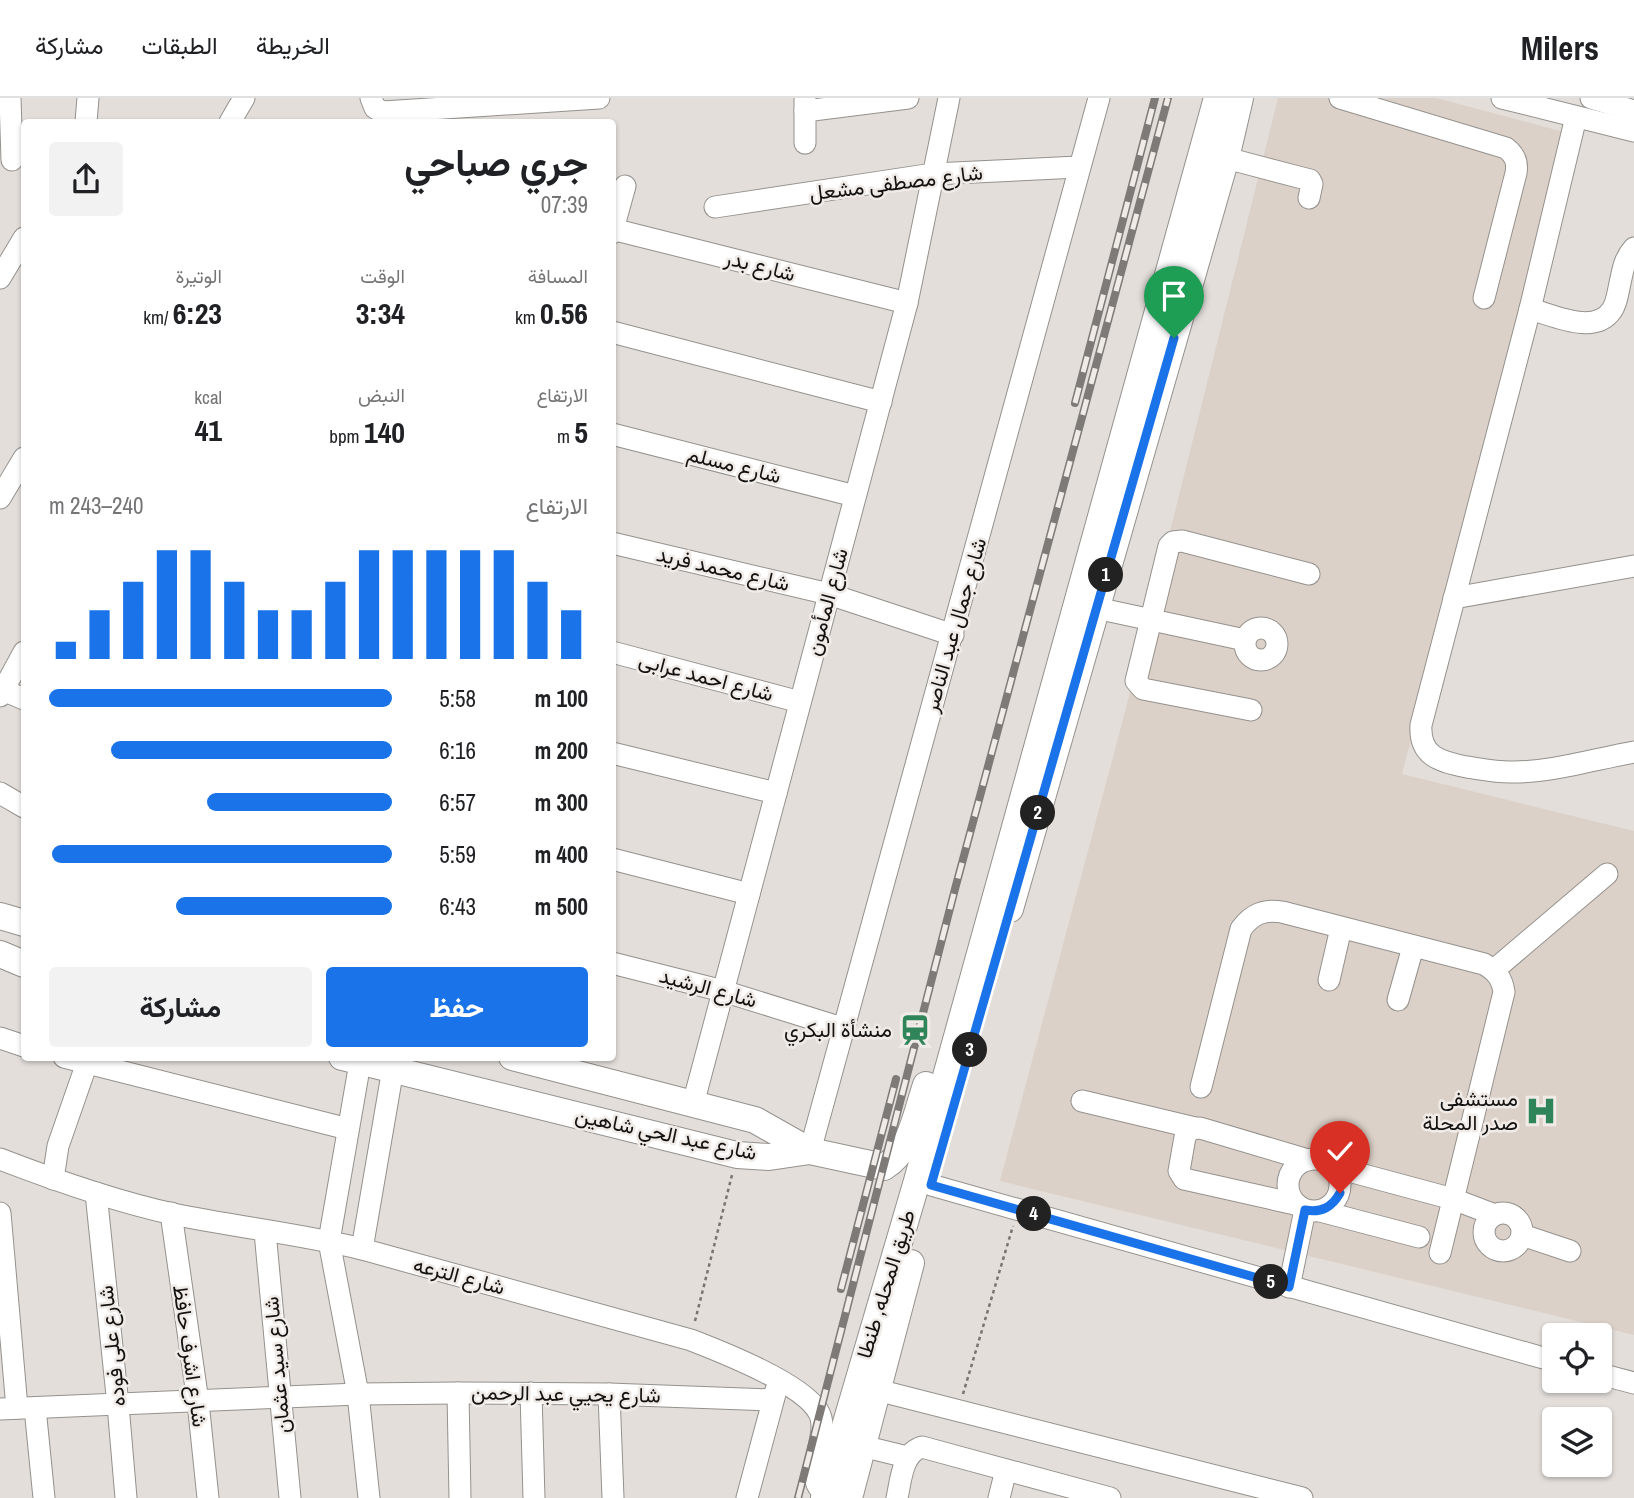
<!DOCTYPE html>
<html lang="ar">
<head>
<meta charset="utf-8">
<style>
  body { margin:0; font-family:"Archivo Narrow",Vazirmatn,sans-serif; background:#f2f2f2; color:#202124; direction:rtl; height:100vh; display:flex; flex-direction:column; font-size:26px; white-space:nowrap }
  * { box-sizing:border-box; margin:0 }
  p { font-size:23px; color:#757577 }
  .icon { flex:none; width:38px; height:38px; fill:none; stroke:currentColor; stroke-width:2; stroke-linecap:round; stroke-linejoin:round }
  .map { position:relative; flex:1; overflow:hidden; direction:ltr }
  .sheet { position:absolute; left:21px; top:21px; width:595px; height:942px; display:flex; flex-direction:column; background:#fff; border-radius:7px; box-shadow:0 2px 5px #0004; direction:rtl }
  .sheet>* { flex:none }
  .controls { position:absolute; left:1542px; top:1225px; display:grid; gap:14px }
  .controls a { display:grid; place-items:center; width:70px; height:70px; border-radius:7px; background:#fff; box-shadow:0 2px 5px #0004; font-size:35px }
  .pin { position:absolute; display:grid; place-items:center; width:60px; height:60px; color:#fff; margin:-72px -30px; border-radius:50% 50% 50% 0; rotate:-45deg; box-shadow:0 0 7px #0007 }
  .pin .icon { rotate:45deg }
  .km { position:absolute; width:35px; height:35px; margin:-18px; border-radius:50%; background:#222; color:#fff; font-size:19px; line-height:35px; text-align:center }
  .round { display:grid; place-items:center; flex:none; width:74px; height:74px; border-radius:7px; background:#f2f2f2 }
  .head { display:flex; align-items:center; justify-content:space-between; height:119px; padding:0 28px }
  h1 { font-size:38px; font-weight:700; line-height:52px }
  .metrics { display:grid; grid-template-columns:repeat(3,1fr); gap:10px; height:119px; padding:7px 28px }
  .metrics div { display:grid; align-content:center }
  .metrics b { font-size:30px; font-weight:700 }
  .metrics small { font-size:19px; font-weight:400 }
  .metrics p { font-size:19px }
  .chart { height:196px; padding:14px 28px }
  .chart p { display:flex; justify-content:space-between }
  .chart svg { width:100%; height:126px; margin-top:7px; stroke:#1a73e8; stroke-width:6 }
  .action { display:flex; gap:14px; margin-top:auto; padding:14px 28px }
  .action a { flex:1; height:80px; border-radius:7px; background:#1a73e8; color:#fff; font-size:28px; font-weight:700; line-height:80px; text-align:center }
  .action a+a { background:#f2f2f2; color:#202124 }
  ul { padding:0 28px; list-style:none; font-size:23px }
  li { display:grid; grid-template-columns:112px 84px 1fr; align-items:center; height:52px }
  li i { height:18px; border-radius:9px; background:#1a73e8 }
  header { display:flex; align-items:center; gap:42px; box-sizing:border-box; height:98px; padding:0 35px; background:#fff; border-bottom:2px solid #e0e0e0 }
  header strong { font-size:33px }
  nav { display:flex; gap:38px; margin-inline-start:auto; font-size:24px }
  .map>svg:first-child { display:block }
  .built { fill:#dcd1c8 }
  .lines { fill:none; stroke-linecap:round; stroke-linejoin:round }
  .minor-casing { stroke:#95918d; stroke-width:23 }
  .major-casing { stroke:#95918d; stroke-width:28 }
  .path { stroke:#777471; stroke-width:2.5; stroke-dasharray:3.5 3.5; stroke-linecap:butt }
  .minor { stroke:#fff; stroke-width:21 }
  .major { stroke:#fff; stroke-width:26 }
  .rail-casing { stroke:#7d7a77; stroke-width:8 }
  .rail { stroke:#f0ebe7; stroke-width:5; stroke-dasharray:16; stroke-linecap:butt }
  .route-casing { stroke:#fff; stroke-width:14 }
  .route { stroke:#1a73e8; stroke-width:9 }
  .labels { text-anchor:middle; stroke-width:5; stroke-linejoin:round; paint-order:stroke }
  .street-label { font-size:21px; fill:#131211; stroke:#f0ebe7 }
  .poi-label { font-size:21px; fill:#131211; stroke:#f0ebe7; text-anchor:end }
</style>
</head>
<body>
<header>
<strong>Milers</strong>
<nav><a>الخريطة</a><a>الطبقات</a><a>مشاركة</a></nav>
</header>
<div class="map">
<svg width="1634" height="1400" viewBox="0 0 1634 1400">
  <rect width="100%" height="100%" fill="#e3deda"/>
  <polygon class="built" points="1278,0 1436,0 1572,36 1402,676 1634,733 1634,1237 1000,1083 1126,610"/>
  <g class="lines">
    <defs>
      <g id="minor">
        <polyline points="10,0 12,62"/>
        <polyline points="371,0 375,10 383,14 599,0"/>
        <path d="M1340,0L1506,50C1515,57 1518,64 1516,75L1484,200"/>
        <polyline points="1502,0 1634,33"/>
        <polyline points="1591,0 1634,13"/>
        <polyline points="805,13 908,0"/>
        <path d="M1576,19L1530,211L1421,627C1419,658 1440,664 1467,669C1481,671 1495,674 1510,674C1549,675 1595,661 1634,654"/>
        <polyline points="86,24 88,0"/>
        <polyline points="230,24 244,0"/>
        <polyline points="805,45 805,2"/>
        <polyline points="1226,60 1310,82 1312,86 1309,100"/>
        <polyline points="715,109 933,76 1078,69"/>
        <polyline points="612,131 907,205"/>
        <polyline points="612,135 625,88"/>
        <polyline points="0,180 24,140"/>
        <path d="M1530,211C1553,217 1595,238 1612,212C1617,205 1618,194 1620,185C1623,172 1624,161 1634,150"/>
        <polyline points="612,234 881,304"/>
        <polyline points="612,336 855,398"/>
        <polyline points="0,400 24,360"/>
        <polyline points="612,445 829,496 953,537"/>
        <polyline points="1454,500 1634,468"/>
        <polyline points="1096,510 1245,542"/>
        <circle cx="1261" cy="546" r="16"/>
        <polyline points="612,554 800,604"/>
        <polyline points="3,592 24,601"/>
        <polyline points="0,598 24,554"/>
        <polyline points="1251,612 1143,591 1136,583 1169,448 1173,444 1182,443 1309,476"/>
        <polyline points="612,655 776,695"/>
        <polyline points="0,695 24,709"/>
        <polyline points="612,761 749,796"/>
        <polyline points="612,865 723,893 842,930"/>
        <polyline points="1494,872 1607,776"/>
        <polyline points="1329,882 1341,830"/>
        <polyline points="1398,902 1413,849"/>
        <polyline points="0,940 24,948"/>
        <polyline points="64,959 348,1031"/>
        <polyline points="361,959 329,1143 358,1296 369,1400"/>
        <path d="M1201,989L1241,831C1252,816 1264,811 1282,814L1484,866C1496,873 1502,880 1504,894L1440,1155"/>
        <polyline points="1082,1003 1195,1030"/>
        <polyline points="693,1006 907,205 949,0"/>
        <polyline points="810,1053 1099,0"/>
        <circle cx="1314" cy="1087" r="26"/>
        <path d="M0,1061C57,1083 114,1103 173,1116C236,1129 300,1136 362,1151L691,1242C722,1254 801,1285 818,1313C833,1336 799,1379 825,1395"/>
        <polyline points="1334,1069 1453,1101 1495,1117"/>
        <polyline points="53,1081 58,1048 89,959"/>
        <polyline points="931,1087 1554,1263"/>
        <polyline points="96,1095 118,1307 126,1400"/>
        <polyline points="1295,1106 1184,1081 1179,1073 1185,1039 1190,1031 1200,1030 1308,1062"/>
        <polyline points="1320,1113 1419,1139"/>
        <polyline points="0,1115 17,1310"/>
        <polyline points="171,1115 198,1304 208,1400"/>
        <circle cx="1503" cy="1134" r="19"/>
        <polyline points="265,1134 290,1400"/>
        <polyline points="1522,1137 1570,1153"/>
        <polyline points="362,1151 395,959"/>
        <polyline points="1289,1189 1305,1112"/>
        <polyline points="1600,1276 1634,1285"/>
        <polyline points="877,1292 1302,1400"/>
        <polyline points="458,1295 460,1400"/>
        <polyline points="531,1295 534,1400"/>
        <polyline points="609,1296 613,1400"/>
        <polyline points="35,1310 44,1400"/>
        <polyline points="0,1311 358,1296 458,1295 609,1296 773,1302"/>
        <polyline points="862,1348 907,1359"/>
        <polyline points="747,1400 776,1292"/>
        <path d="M897,1400C901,1382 902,1355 922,1349L1110,1400"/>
        <polyline points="999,1400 1006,1372"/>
      </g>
      <g id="major">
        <polyline points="1010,811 1226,60 1240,0"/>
        <polyline points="0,818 24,825"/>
        <polyline points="0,856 24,866"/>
        <polyline points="342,959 737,1057 769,1059 810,1053"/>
        <path d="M512,959L755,1022L810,1053L884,1069C911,1053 916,1016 926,987"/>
        <polyline points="824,1400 917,1083 1217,0"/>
        <polyline points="849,1400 911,1165"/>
      </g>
    </defs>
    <use href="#minor" class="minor-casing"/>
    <use href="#major" class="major-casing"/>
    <g class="path">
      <polyline points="695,1223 732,1077"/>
      <polyline points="963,1296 1013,1128"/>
    </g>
    <use href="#minor" class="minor"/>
    <use href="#major" class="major"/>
    <defs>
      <g id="rail">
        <polyline points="1075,305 1155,0"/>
        <polyline points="841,1191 896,981"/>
        <polyline points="798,1400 955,791 1168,0"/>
      </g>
    </defs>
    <use href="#rail" class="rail-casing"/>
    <use href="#rail" class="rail"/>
  </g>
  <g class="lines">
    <defs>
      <path id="route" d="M1174,240L931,1087L1289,1189L1305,1112C1322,1115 1332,1109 1340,1095"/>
    </defs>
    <use href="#route" class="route-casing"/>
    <use href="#route" class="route"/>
  </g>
  <defs>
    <symbol id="station-bare" viewBox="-9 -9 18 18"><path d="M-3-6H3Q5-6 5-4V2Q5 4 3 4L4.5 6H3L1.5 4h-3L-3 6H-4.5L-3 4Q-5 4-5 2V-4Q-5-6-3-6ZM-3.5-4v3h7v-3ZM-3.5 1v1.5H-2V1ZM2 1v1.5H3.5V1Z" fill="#2f8559" stroke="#f0ebe7" stroke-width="2.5" paint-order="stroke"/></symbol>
    <symbol id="hospital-bare" viewBox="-9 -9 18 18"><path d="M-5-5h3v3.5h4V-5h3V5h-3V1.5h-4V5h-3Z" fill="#2f8559" stroke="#f0ebe7" stroke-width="2.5" paint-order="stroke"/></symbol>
  </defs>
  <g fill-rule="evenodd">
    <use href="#station-bare" x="893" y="910" width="44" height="44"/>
    <use href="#hospital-bare" x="1519" y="991" width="44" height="44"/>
  </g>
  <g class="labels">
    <g class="street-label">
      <text transform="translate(896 85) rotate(-7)" y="7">شارع مصطفى مشعل</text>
      <text transform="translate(760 168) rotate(14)" y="7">شارع بدر</text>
      <text transform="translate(734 367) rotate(14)" y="7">شارع مسلم</text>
      <text transform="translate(723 471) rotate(13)" y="7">شارع محمد فريد</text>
      <text transform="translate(827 504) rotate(-75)" y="7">شارع المأمون</text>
      <text transform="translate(955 527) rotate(-74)" y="7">شارع جمال عبد الناصر</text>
      <text transform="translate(706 579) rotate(15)" y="7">شارع احمد عرابى</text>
      <text transform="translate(708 890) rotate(15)" y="7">شارع الرشيد</text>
      <text transform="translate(666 1036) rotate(12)" y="7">شارع عبد الحي شاهين</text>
      <text transform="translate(459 1178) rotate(15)" y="7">شارع الترعه</text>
      <text transform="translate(886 1186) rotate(-73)" y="7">طريق المحله, طنطا</text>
      <text transform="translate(112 1248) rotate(-96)" y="7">شارع على فوده</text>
      <text transform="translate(190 1258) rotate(82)" y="7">شارع اشرف حافظ</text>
      <text transform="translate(277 1267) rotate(-95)" y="7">شارع سيد عثمان</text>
      <text transform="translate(566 1296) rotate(1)" y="7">شارع يحيي عبد الرحمن</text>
    </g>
    <g class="poi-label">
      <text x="892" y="939">منشأة البكري</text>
      <text x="1518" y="1008">مستشفى<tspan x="1518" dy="24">صدر المحلة</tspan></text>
    </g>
  </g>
</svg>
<div class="controls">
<a><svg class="icon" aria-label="locate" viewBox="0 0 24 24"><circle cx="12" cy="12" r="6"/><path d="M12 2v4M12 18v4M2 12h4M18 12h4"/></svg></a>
<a><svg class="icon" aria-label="layers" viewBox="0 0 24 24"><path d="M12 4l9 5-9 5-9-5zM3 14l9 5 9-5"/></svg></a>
</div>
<div class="pin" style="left:1174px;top:240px;background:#1e9e55"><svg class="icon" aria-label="arrive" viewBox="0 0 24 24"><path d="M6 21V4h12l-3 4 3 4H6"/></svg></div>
<div class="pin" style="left:1340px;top:1095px;background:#d93025"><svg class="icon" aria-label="check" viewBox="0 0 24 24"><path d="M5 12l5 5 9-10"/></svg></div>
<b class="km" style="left:1106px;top:477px">1</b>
<b class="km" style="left:1038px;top:715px">2</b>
<b class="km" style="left:970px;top:952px">3</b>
<b class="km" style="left:1034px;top:1116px">4</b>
<b class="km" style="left:1271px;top:1184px">5</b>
<section class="sheet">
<div class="head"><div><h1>جري صباحي</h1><p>07:39</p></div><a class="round"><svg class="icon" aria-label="share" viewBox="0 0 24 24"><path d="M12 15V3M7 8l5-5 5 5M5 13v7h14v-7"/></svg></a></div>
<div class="metrics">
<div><p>المسافة</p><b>0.56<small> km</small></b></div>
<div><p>الوقت</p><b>3:34</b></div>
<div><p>الوتيرة</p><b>6:23<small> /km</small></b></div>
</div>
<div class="metrics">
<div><p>الارتفاع</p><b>5<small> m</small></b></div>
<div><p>النبض</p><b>140<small> bpm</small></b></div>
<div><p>kcal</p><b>41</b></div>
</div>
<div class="chart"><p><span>الارتفاع</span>240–243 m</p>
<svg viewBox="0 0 160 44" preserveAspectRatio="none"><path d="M5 44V38M15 44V27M25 44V17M35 44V6M45 44V6M55 44V17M65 44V27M75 44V27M85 44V17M95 44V6M105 44V6M115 44V6M125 44V6M135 44V6M145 44V17M155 44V27"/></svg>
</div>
<ul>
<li><b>100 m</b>5:58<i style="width:100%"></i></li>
<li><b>200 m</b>6:16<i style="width:82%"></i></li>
<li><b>300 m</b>6:57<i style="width:54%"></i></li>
<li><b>400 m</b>5:59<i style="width:99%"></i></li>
<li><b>500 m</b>6:43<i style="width:63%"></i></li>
</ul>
<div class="action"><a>حفظ</a><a>مشاركة</a></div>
</section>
</div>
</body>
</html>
